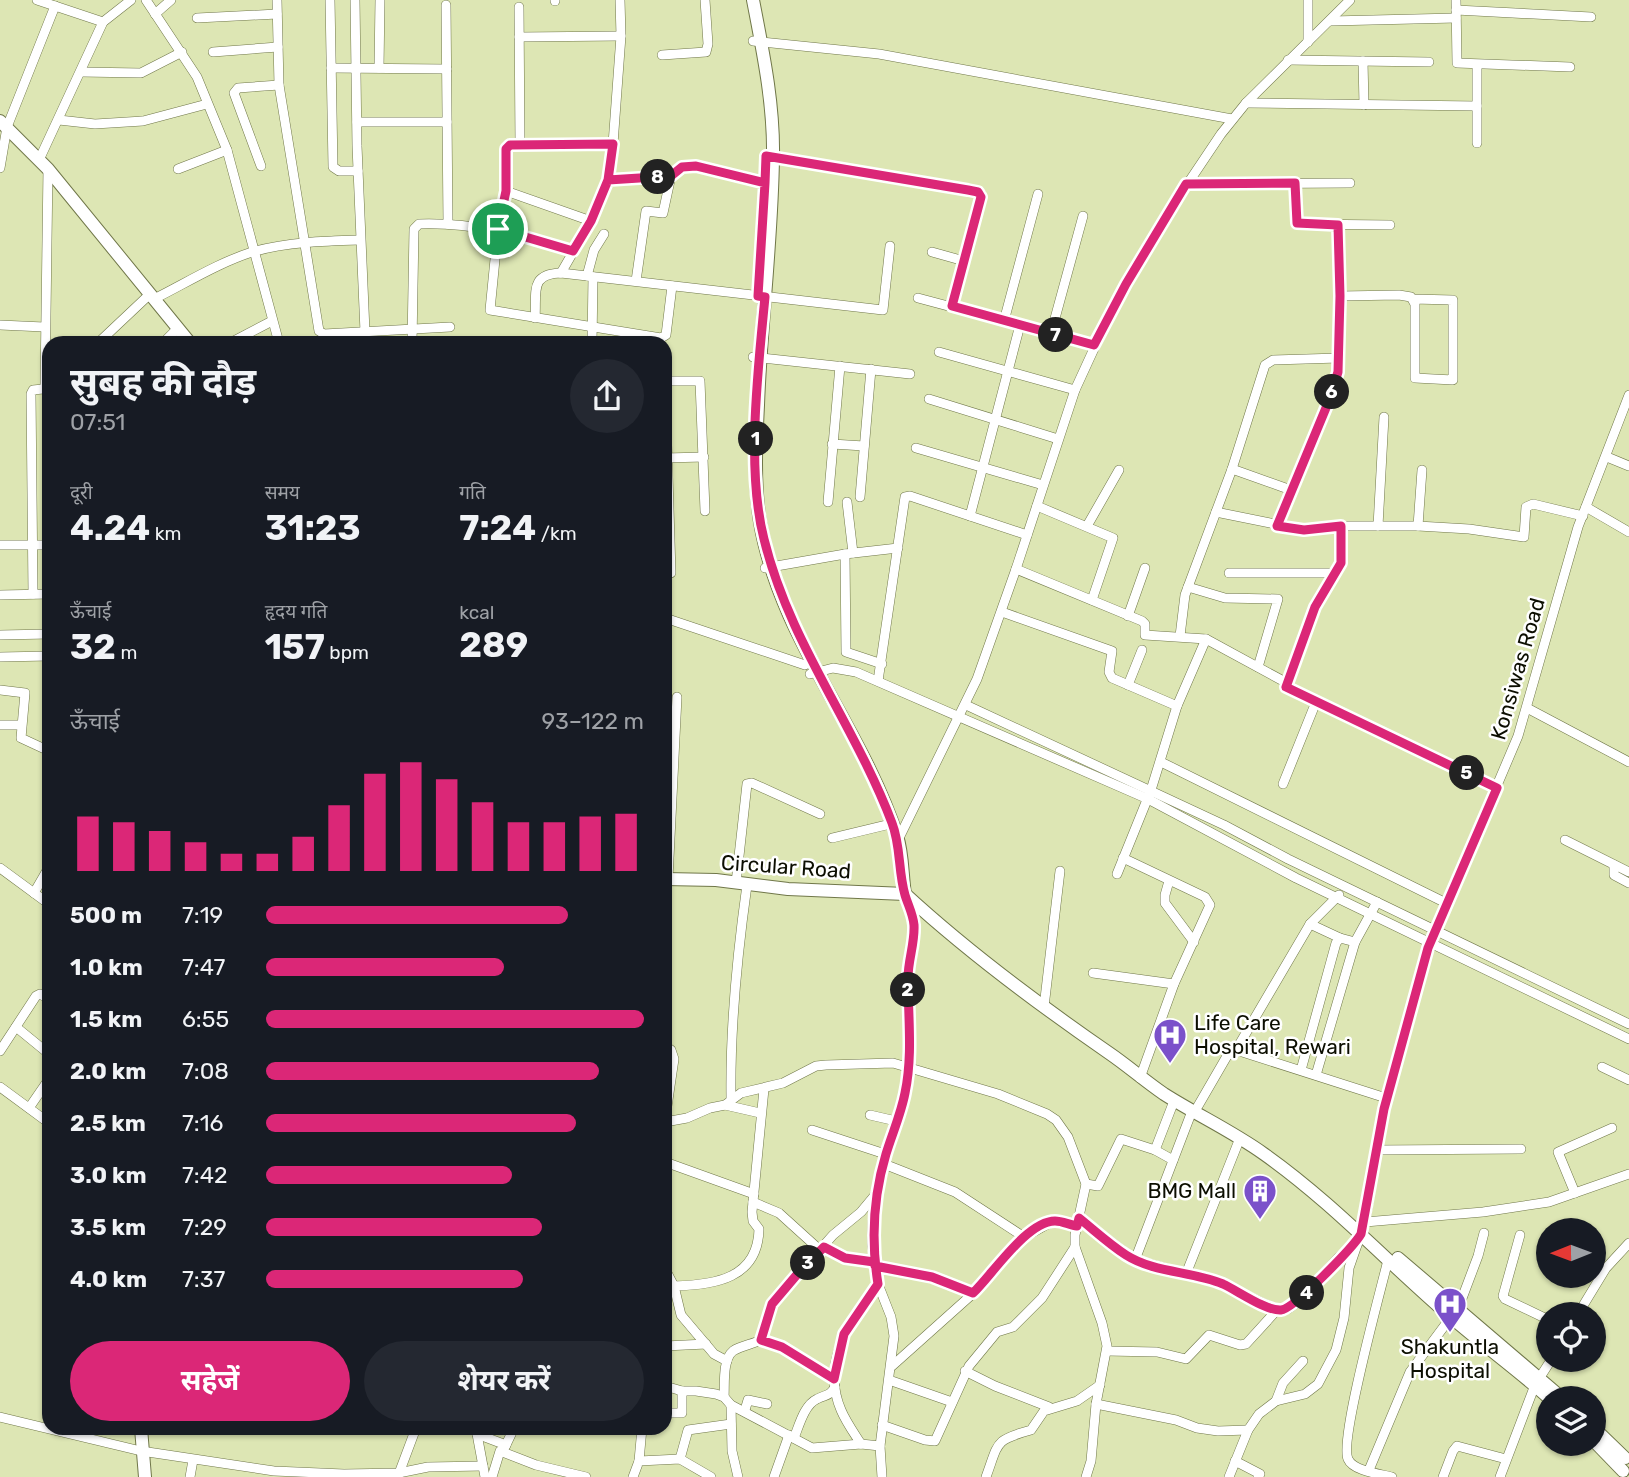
<!DOCTYPE html>
<html lang="hi">
<head>
<meta charset="utf-8">
<style>
  body { margin:0; font-family:Rubik,"Noto Sans Devanagari",sans-serif; background:#242831; color:#f1f3f6; height:100vh; display:flex; flex-direction:column; font-size:26px; white-space:nowrap }
  * { box-sizing:border-box; margin:0 }
  p { font-size:23px; color:#9ea1a6 }
  .icon { flex:none; width:38px; height:38px; fill:none; stroke:currentColor; stroke-width:2; stroke-linecap:round; stroke-linejoin:round }
  .map { position:relative; flex:1; overflow:hidden }
  .panel { position:absolute; left:42px; top:336px; width:630px; height:1099px; display:flex; flex-direction:column; background:#171b24; border-radius:21px; box-shadow:0 2px 5px #0004 }
  .panel>* { flex:none }
  .needle { width:46px; rotate:269deg }
  .controls { position:absolute; left:1536px; top:1218px; display:grid; gap:14px }
  .controls a { display:grid; place-items:center; width:70px; height:70px; border-radius:50%; background:#171b24; box-shadow:0 2px 5px #0004; font-size:35px }
  .pin { position:absolute; display:grid; place-items:center; width:60px; height:60px; color:#fff; margin:-30px; border:4px solid #fff; border-radius:50%; box-shadow:0 2px 7px #0007 }
  .km { position:absolute; width:35px; height:35px; margin:-18px; border-radius:50%; background:#222; color:#fff; font-size:19px; line-height:35px; text-align:center }
  .round { display:grid; place-items:center; flex:none; width:74px; height:74px; border-radius:37px; background:#242831 }
  .head { display:flex; align-items:center; justify-content:space-between; height:119px; padding:0 28px }
  h1 { font-size:38px; font-weight:700; line-height:52px }
  .figures { display:grid; grid-template-columns:repeat(3,1fr); gap:10px; height:119px; padding:7px 28px }
  .figures div { display:grid; align-content:center }
  .figures b { font-size:35px; font-weight:700 }
  .figures small { font-size:19px; font-weight:400 }
  .figures p { font-size:19px }
  .chart { height:196px; padding:14px 28px }
  .chart p { display:flex; justify-content:space-between }
  .chart svg { width:100%; height:126px; margin-top:7px; stroke:#db2777; stroke-width:6 }
  .button { display:flex; gap:14px; margin-top:auto; padding:14px 28px }
  .button a { flex:1; height:80px; border-radius:42px; background:#db2777; color:#fff; font-size:28px; font-weight:700; line-height:80px; text-align:center }
  .button a+a { background:#242831; color:#f1f3f6 }
  ul { padding:0 28px; list-style:none; font-size:23px }
  li { display:grid; grid-template-columns:112px 84px 1fr; align-items:center; height:52px }
  li i { height:18px; border-radius:9px; background:#db2777 }
  .map>svg:first-child { display:block }
  .lines { fill:none; stroke-linecap:round; stroke-linejoin:round }
  .street-casing { stroke:#707749; stroke-width:10 }
  .secondary-casing { stroke:#707749; stroke-width:14 }
  .street { stroke:#fff; stroke-width:9 }
  .secondary { stroke:#fff; stroke-width:12 }
  .route-casing { stroke:#fff; stroke-width:14 }
  .route { stroke:#db2777; stroke-width:9 }
  .labels { text-anchor:middle; stroke-width:5; stroke-linejoin:round; paint-order:stroke }
  .street-label { font-size:21px; fill:#0c0e01; stroke:#fff }
  .poi-label { font-size:21px; fill:#0c0e01; stroke:#fff; text-anchor:start }
</style>
</head>
<body>
<div class="map">
<svg width="1629" height="1477" viewBox="0 0 1629 1477">
  <rect width="100%" height="100%" fill="#dde6b4"/>
  <g class="lines">
    <defs>
      <g id="street">
        <polyline points="37,0 103,22"/>
        <polyline points="146,0 197,77 227,150 279,343"/>
        <polyline points="277,0 279,85 319,331 324,334 450,327"/>
        <polyline points="330,0 333,167 339,171 358,171"/>
        <polyline points="355,0 357,146 365,332"/>
        <polyline points="555,0 555,1"/>
        <polyline points="1308,0 1308,42"/>
        <polyline points="1456,0 1457,63 1570,67"/>
        <polyline points="446,5 448,224"/>
        <polyline points="519,7 520,145"/>
        <polyline points="1456,10 1591,17"/>
        <polyline points="155,14 171,0"/>
        <polyline points="197,18 277,14"/>
        <polyline points="1331,21 1456,18"/>
        <polyline points="519,37 621,36"/>
        <polyline points="753,41 879,54 1232,119"/>
        <polyline points="213,52 278,47"/>
        <polyline points="662,55 706,52 708,44 705,0"/>
        <polyline points="1288,60 1429,62"/>
        <polyline points="1363,61 1364,105"/>
        <polyline points="331,68 447,69"/>
        <polyline points="379,68 380,0"/>
        <polyline points="81,72 141,73 182,52"/>
        <polyline points="1246,103 1477,106"/>
        <polyline points="59,120 95,124 143,121 207,104"/>
        <polyline points="357,122 447,122"/>
        <polyline points="1477,143 1477,65"/>
        <polyline points="613,144 507,146 506,191 498,229 490,310 661,338 666,335 672,286"/>
        <polyline points="766,156 978,192 981,194 980,202 952,306"/>
        <polyline points="39,160 103,22 131,0"/>
        <polyline points="261,166 234,93 238,88 279,85"/>
        <polyline points="0,168 7,127 55,6"/>
        <polyline points="178,169 227,150"/>
        <polyline points="608,180 671,176 682,167 696,165 765,182"/>
        <polyline points="1295,183 1296,220 1299,224 1390,225"/>
        <polyline points="1186,184 1350,183"/>
        <polyline points="506,191 591,221"/>
        <polyline points="932,252 964,261"/>
        <polyline points="561,273 591,221 608,180 613,144 621,36 620,0"/>
        <polyline points="587,276 594,250 604,234"/>
        <polyline points="636,281 646,211 663,213 671,176"/>
        <polyline points="1340,296 1399,295 1411,297 1415,304 1415,378 1453,380 1453,300 1413,299"/>
        <polyline points="918,298 1094,345"/>
        <path d="M154,299C186,283 218,263 252,252C287,242 324,241 360,240"/>
        <path d="M535,318C537,292 529,274 561,273L883,310L890,246"/>
        <polyline points="1004,321 1038,194"/>
        <polyline points="0,325 44,327"/>
        <polyline points="1051,333 1083,216"/>
        <polyline points="98,343 150,294"/>
        <polyline points="163,343 178,328"/>
        <polyline points="230,343 272,321"/>
        <path d="M412,343L414,229L419,224C473,222 522,236 573,251"/>
        <polyline points="592,343 593,277"/>
        <polyline points="939,352 1075,390"/>
        <polyline points="753,357 910,374"/>
        <polyline points="665,381 671,573"/>
        <polyline points="665,381 700,381 705,511"/>
        <polyline points="929,399 1058,439"/>
        <polyline points="832,444 864,446"/>
        <polyline points="916,448 1043,485"/>
        <polyline points="1607,457 1629,466"/>
        <polyline points="665,458 704,457"/>
        <polyline points="1232,469 1291,490"/>
        <polyline points="860,497 871,369"/>
        <polyline points="828,502 840,366"/>
        <polyline points="847,502 853,553"/>
        <polyline points="1037,506 1113,538 1092,600"/>
        <polyline points="1586,507 1629,532"/>
        <polyline points="1216,512 1304,530 1341,526 1418,526 1469,529 1524,537 1526,507 1533,504 1583,516"/>
        <polyline points="970,516 1020,325"/>
        <polyline points="1087,526 1119,470"/>
        <polyline points="1277,526 1328,403 1337,372 1340,296 1338,225"/>
        <polyline points="1341,526 1341,563 1315,607 1286,687 1497,788"/>
        <polyline points="1378,526 1384,417"/>
        <polyline points="1418,526 1422,470"/>
        <polyline points="0,545 49,545"/>
        <polyline points="845,554 846,652 882,664"/>
        <polyline points="765,568 845,554 898,548"/>
        <polyline points="1016,569 1142,621 1145,624 1145,635 1206,639 1287,683"/>
        <polyline points="1229,573 1335,573"/>
        <polyline points="1188,587 1225,598 1278,599 1258,667"/>
        <polyline points="33,594 31,394 33,390 43,389 45,386 48,169"/>
        <polyline points="0,595 49,594"/>
        <polyline points="1002,612 1112,651 1109,672 1112,678 1177,706"/>
        <polyline points="1128,616 1145,568"/>
        <polyline points="665,618 805,665"/>
        <polyline points="0,635 49,634"/>
        <polyline points="1180,636 1185,595 1232,469 1265,365 1273,360 1339,358"/>
        <polyline points="0,657 49,656"/>
        <polyline points="810,674 833,668 856,672 1148,799 1296,878 1629,1039"/>
        <polyline points="878,681 905,497 910,496 1027,535"/>
        <polyline points="1128,685 1142,650"/>
        <polyline points="0,690 25,693 21,738 49,751"/>
        <polyline points="966,705 1224,825 1288,859 1629,1024"/>
        <polyline points="1527,708 1629,762"/>
        <polyline points="0,725 21,725"/>
        <polyline points="1161,762 1446,903"/>
        <polyline points="1283,784 1316,702"/>
        <polyline points="832,838 886,825"/>
        <polyline points="898,840 977,679 1016,569 1075,390 1109,316 1166,216 1221,134 1246,103 1350,0"/>
        <polyline points="1565,840 1629,872"/>
        <polyline points="1123,858 1205,897 1210,905 1174,984 1140,1078"/>
        <polyline points="1614,865 1614,875 1629,883"/>
        <polyline points="0,868 49,904"/>
        <polyline points="1117,874 1151,790 1177,706 1206,639"/>
        <polyline points="668,878 677,697"/>
        <polyline points="1169,881 1165,895 1165,903 1194,942"/>
        <polyline points="736,883 747,784 752,783 820,814"/>
        <polyline points="34,893 49,867"/>
        <polyline points="1310,924 1340,938"/>
        <polyline points="1093,973 1174,984"/>
        <polyline points="1044,1007 1060,871"/>
        <polyline points="16,1027 49,1054"/>
        <polyline points="665,1046 671,1050 674,1059 665,1120"/>
        <polyline points="1236,1050 1310,924 1339,895"/>
        <polyline points="0,1051 36,996 40,994 49,999"/>
        <polyline points="1602,1067 1629,1080"/>
        <polyline points="1301,1070 1336,943 1340,938 1355,942"/>
        <polyline points="1316,1075 1355,942 1377,902"/>
        <polyline points="0,1087 49,1123"/>
        <path d="M731,1098C730,1026 737,956 747,885"/>
        <polyline points="725,1105 760,1113"/>
        <polyline points="1198,1106 1227,1056 1236,1050 1386,1098"/>
        <polyline points="29,1108 49,1079"/>
        <polyline points="870,1115 896,1121"/>
        <polyline points="665,1122 687,1118 710,1108 725,1105 741,1093 783,1083 816,1066 826,1065 893,1063 998,1094 1047,1114 1056,1120 1068,1137 1086,1184 1075,1235 1075,1247 1102,1323 1107,1346 1096,1404 1091,1461 1086,1477"/>
        <polyline points="812,1130 885,1154"/>
        <polyline points="1155,1150 1173,1160"/>
        <polyline points="1376,1150 1521,1149"/>
        <polyline points="665,1162 754,1194"/>
        <polyline points="884,1164 955,1192 1024,1237"/>
        <polyline points="1086,1184 1098,1186 1121,1139 1155,1150 1174,1101"/>
        <polyline points="1575,1193 1558,1152 1612,1128"/>
        <polyline points="753,1202 779,1213 821,1251"/>
        <polyline points="1079,1218 1135,1260 1220,1283 1277,1310 1288,1309 1298,1302 1338,1258 1356,1244"/>
        <polyline points="1365,1222 1483,1212 1549,1202 1629,1174"/>
        <polyline points="1520,1235 1503,1296 1505,1299 1549,1320"/>
        <polyline points="824,1247 845,1258 874,1262"/>
        <polyline points="1135,1260 1192,1111"/>
        <path d="M1388,1260C1381,1289 1339,1441 1348,1459C1353,1471 1380,1474 1392,1477"/>
        <polyline points="875,1266 932,1277 973,1293"/>
        <polyline points="665,1269 674,1286 681,1315 714,1354 727,1361"/>
        <polyline points="1186,1274 1240,1138"/>
        <path d="M674,1286C714,1285 758,1279 759,1229L753,1221L752,1212L764,1089"/>
        <polyline points="1458,1309 1478,1256 1484,1233"/>
        <polyline points="1578,1314 1606,1268 1629,1243"/>
        <polyline points="761,1340 782,1347 834,1379"/>
        <polyline points="665,1346 706,1344"/>
        <polyline points="1107,1351 1157,1352 1186,1359 1209,1335 1240,1345 1246,1344 1277,1310"/>
        <polyline points="892,1366 977,1290 1024,1237 1053,1221 1077,1226"/>
        <polyline points="965,1371 995,1386 1049,1407"/>
        <polyline points="889,1380 952,1402"/>
        <polyline points="665,1386 682,1391 696,1391 716,1394 724,1397 731,1405 812,1448 861,1444 880,1446"/>
        <path d="M724,1397C725,1385 722,1360 733,1351C740,1346 753,1344 761,1340L772,1304L833,1235L861,1212L876,1194"/>
        <polyline points="1276,1401 1283,1383 1303,1361"/>
        <polyline points="1096,1404 1176,1420 1197,1428 1218,1431 1248,1430"/>
        <polyline points="731,1405 732,1451 738,1477"/>
        <polyline points="745,1410 748,1400 767,1404"/>
        <polyline points="665,1413 682,1413 682,1391"/>
        <polyline points="0,1417 141,1451 274,1471 344,1474 399,1473 428,1467 483,1466"/>
        <polyline points="882,1425 925,1440 935,1441 969,1366 997,1332 1013,1327 1042,1298 1075,1247"/>
        <polyline points="474,1428 477,1434 485,1477"/>
        <polyline points="477,1434 506,1445"/>
        <path d="M794,1438C799,1426 804,1405 817,1399C826,1394 829,1397 835,1387"/>
        <path d="M861,1444C854,1433 846,1422 841,1410C820,1361 851,1322 878,1284"/>
        <polyline points="504,1449 514,1428"/>
        <polyline points="680,1459 688,1430 731,1424"/>
        <polyline points="639,1461 642,1428"/>
        <polyline points="1235,1461 1260,1474 1258,1477"/>
        <polyline points="1369,1470 1410,1372 1451,1317"/>
        <polyline points="398,1476 416,1428"/>
        <polyline points="190,1477 193,1460"/>
        <polyline points="492,1477 500,1451 536,1465 586,1477"/>
        <polyline points="633,1477 639,1461 680,1459 711,1477"/>
        <polyline points="774,1477 789,1435"/>
        <polyline points="882,1477 880,1446 894,1336 891,1317 878,1284 872,1243 873,1219 885,1154 904,1098 910,1068 908,977 914,928 906,898"/>
        <path d="M986,1477C999,1442 994,1440 1031,1430L1044,1411L1077,1401L1100,1385"/>
        <polyline points="1229,1477 1248,1430 1259,1414 1276,1401 1305,1394 1318,1384 1336,1350 1344,1318 1349,1268 1365,1222 1384,1109 1428,948 1518,736 1578,527 1629,395"/>
        <polyline points="1443,1477 1453,1451 1457,1446 1506,1459"/>
        <polyline points="1500,1477 1535,1385 1551,1360"/>
      </g>
      <g id="secondary">
        <path d="M753,0C763,52 774,104 773,157C772,240 761,323 758,405C756,444 754,483 760,522C779,637 862,727 897,836C903,854 902,875 905,894"/>
        <polyline points="0,121 48,169 190,343"/>
        <polyline points="665,879 716,880 788,889 905,894"/>
        <path d="M905,894C968,952 1038,1004 1109,1053C1128,1066 1145,1081 1164,1094C1197,1115 1232,1131 1264,1154C1332,1202 1388,1263 1451,1317C1483,1345 1518,1370 1549,1398"/>
        <polyline points="1398,1258 1562,1398"/>
        <polyline points="141,1428 145,1477"/>
        <polyline points="1594,1428 1625,1458"/>
        <polyline points="1594,1441 1623,1471"/>
      </g>
    </defs>
    <use href="#street" class="street-casing"/>
    <use href="#secondary" class="secondary-casing"/>
    <use href="#street" class="street"/>
    <use href="#secondary" class="secondary"/>
  </g>
  <g class="lines">
    <defs>
      <path id="route" d="M498,229L573,251L591,221L608,180L671,176L682,167L696,166L765,183L758,296L765,297C758,370 746,469 764,539C789,642 855,725 892,823C901,846 898,871 905,895C908,905 913,914 914,925C915,943 908,960 908,978C908,1017 913,1055 905,1093C901,1114 892,1134 886,1154C873,1197 871,1240 878,1284L844,1334L834,1379L782,1347L761,1340L772,1304L800,1271L824,1247L845,1258L874,1262L875,1266L932,1277L973,1293C992,1275 1027,1221 1055,1221C1062,1221 1070,1225 1077,1226L1079,1218C1094,1230 1109,1244 1126,1255C1154,1273 1192,1271 1223,1284C1238,1291 1266,1311 1281,1310C1294,1309 1354,1246 1361,1234L1384,1109L1428,948L1497,788L1286,687L1315,607L1341,563V526L1304,530L1277,526L1328,403L1338,372L1340,296L1338,225L1297,223L1295,183L1186,184L1126,284L1094,345L952,306L981,197L978,192L968,190L766,156L765,183L696,166L682,167L671,176L608,180L613,144L510,145L506,149V191L498,229"/>
    </defs>
    <use href="#route" class="route-casing"/>
    <use href="#route" class="route"/>
  </g>
  <defs>
    <symbol id="hospital-pin" viewBox="-11 -11 22 30"><path d="M0 17L-7.5 6A9.5 9.5 0 1 1 7.5 6Z" fill="#7b51ca" stroke="#fff"/><path d="M-5-5h3v3.5h4V-5h3V5h-3V1.5h-4V5h-3Z" fill="#fff"/></symbol>
    <symbol id="building-pin" viewBox="-11 -11 22 30"><path d="M0 17L-7.5 6A9.5 9.5 0 1 1 7.5 6Z" fill="#7b51ca" stroke="#fff"/><path d="M-4-6H4V6H1V3H-1V6H-4ZM-2.5-4.3h1.7v1.8h-1.7ZM.8-4.3h1.7v1.8H.8ZM-2.5-1h1.7V.8h-1.7ZM.8-1h1.7V.8H.8Z" fill="#fff"/></symbol>
  </defs>
  <g fill-rule="evenodd">
    <use href="#hospital-pin" x="1151" y="1016" width="38" height="52"/>
    <use href="#building-pin" x="1241" y="1172" width="38" height="52"/>
    <use href="#hospital-pin" x="1431" y="1285" width="38" height="52"/>
  </g>
  <g class="labels">
    <g class="street-label">
      <text transform="translate(1518 669) rotate(-74)" y="7">Konsiwas Road</text>
      <text transform="translate(786 867) rotate(4)" y="7">Circular Road</text>
    </g>
    <g class="poi-label">
      <text x="1194" y="1030">Life Care<tspan x="1194" dy="24">Hospital, Rewari</tspan></text>
      <text x="1236" y="1198" text-anchor="end">BMG Mall</text>
      <text x="1450" y="1354" text-anchor="middle">Shakuntla<tspan x="1450" dy="24">Hospital</tspan></text>
    </g>
  </g>
</svg>
<div class="controls">
<a><svg class="needle" viewBox="-14 -14 28 28"><path d="M0-13l5 13h-10z" fill="#e53935"/><path d="M0 13l5-13h-10z" fill="#9ea1a6"/></svg></a>
<a><svg class="icon" aria-label="locate" viewBox="0 0 24 24"><circle cx="12" cy="12" r="6"/><path d="M12 2v4M12 18v4M2 12h4M18 12h4"/></svg></a>
<a><svg class="icon" aria-label="layers" viewBox="0 0 24 24"><path d="M12 4l9 5-9 5-9-5zM3 14l9 5 9-5"/></svg></a>
</div>
<div class="pin" style="left:498px;top:229px;background:#1e9e55"><svg class="icon" aria-label="arrive" viewBox="0 0 24 24"><path d="M6 21V4h12l-3 4 3 4H6"/></svg></div>
<b class="km" style="left:756px;top:439px">1</b>
<b class="km" style="left:908px;top:990px">2</b>
<b class="km" style="left:808px;top:1263px">3</b>
<b class="km" style="left:1307px;top:1293px">4</b>
<b class="km" style="left:1467px;top:773px">5</b>
<b class="km" style="left:1332px;top:392px">6</b>
<b class="km" style="left:1056px;top:335px">7</b>
<b class="km" style="left:658px;top:177px">8</b>
<section class="panel">
<div class="head"><div><h1>सुबह की दौड़</h1><p>07:51</p></div><a class="round"><svg class="icon" aria-label="share" viewBox="0 0 24 24"><path d="M12 15V3M7 8l5-5 5 5M5 13v7h14v-7"/></svg></a></div>
<div class="figures">
<div><p>दूरी</p><b>4.24<small> km</small></b></div>
<div><p>समय</p><b>31:23</b></div>
<div><p>गति</p><b>7:24<small> /km</small></b></div>
</div>
<div class="figures">
<div><p>ऊँचाई</p><b>32<small> m</small></b></div>
<div><p>हृदय गति</p><b>157<small> bpm</small></b></div>
<div><p>kcal</p><b>289</b></div>
</div>
<div class="chart"><p><span>ऊँचाई</span>93–122 m</p>
<svg viewBox="0 0 160 44" preserveAspectRatio="none"><path d="M5 44V25M15 44V27M25 44V30M35 44V34M45 44V38M55 44V38M65 44V32M75 44V21M85 44V10M95 44V6M105 44V12M115 44V20M125 44V27M135 44V27M145 44V25M155 44V24"/></svg>
</div>
<ul>
<li><b>500 m</b>7:19<i style="width:80%"></i></li>
<li><b>1.0 km</b>7:47<i style="width:63%"></i></li>
<li><b>1.5 km</b>6:55<i style="width:100%"></i></li>
<li><b>2.0 km</b>7:08<i style="width:88%"></i></li>
<li><b>2.5 km</b>7:16<i style="width:82%"></i></li>
<li><b>3.0 km</b>7:42<i style="width:65%"></i></li>
<li><b>3.5 km</b>7:29<i style="width:73%"></i></li>
<li><b>4.0 km</b>7:37<i style="width:68%"></i></li>
</ul>
<div class="button"><a>सहेजें</a><a>शेयर करें</a></div>
</section>
</div>
</body>
</html>
